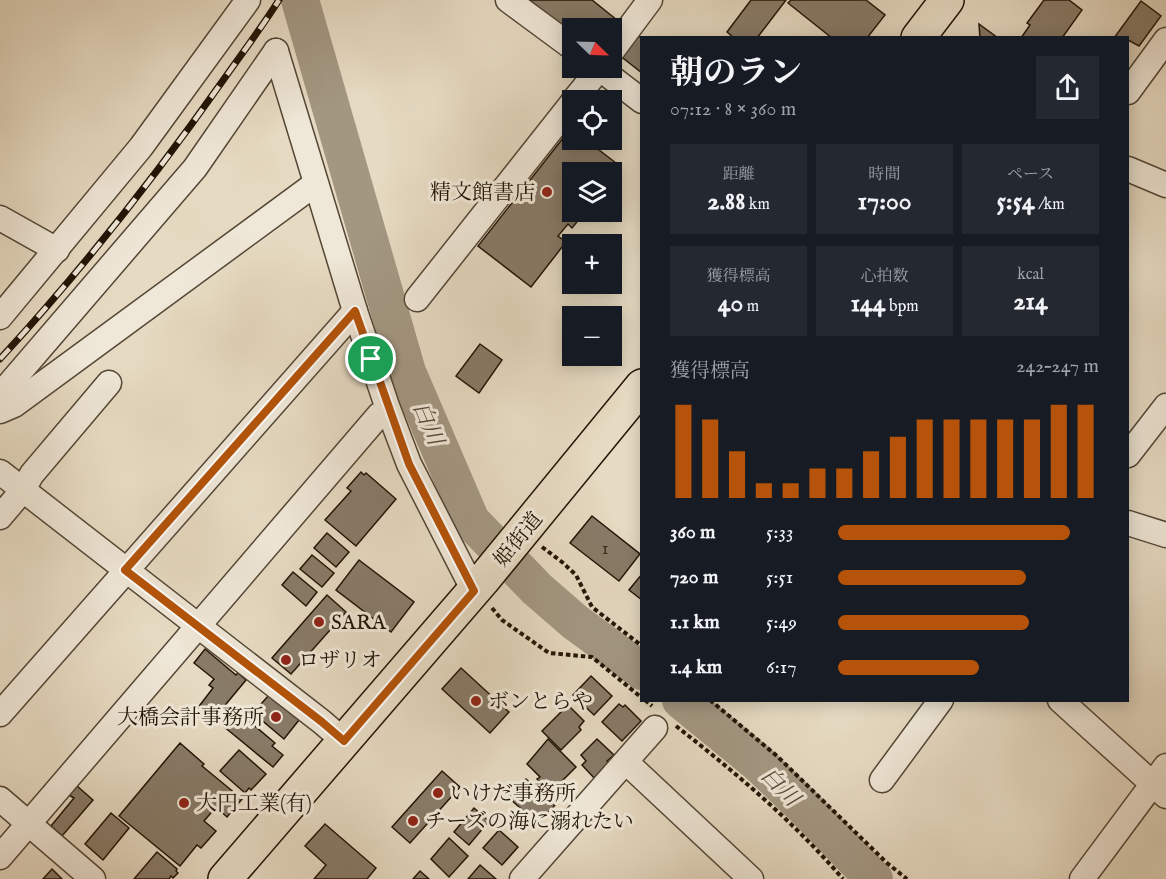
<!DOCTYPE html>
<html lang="ja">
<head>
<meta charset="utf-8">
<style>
  body { margin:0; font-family:"IM FELL English","Noto Serif JP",serif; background:#242831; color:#f1f3f6; height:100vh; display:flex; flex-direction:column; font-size:22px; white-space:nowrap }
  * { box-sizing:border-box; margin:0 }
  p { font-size:20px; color:#9ea1a6 }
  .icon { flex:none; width:33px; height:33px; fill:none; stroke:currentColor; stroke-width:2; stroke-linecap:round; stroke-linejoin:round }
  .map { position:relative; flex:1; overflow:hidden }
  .details { position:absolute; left:640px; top:36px; width:489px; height:666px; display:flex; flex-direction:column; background:#171b24; border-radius:0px; box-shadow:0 3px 15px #0003 }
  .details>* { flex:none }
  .needle { width:39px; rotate:113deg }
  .controls { position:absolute; left:562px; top:18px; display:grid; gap:12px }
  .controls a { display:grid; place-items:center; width:60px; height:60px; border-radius:0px; background:#171b24; box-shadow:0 3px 15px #0003; font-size:30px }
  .pin { position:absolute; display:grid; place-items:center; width:51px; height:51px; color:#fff; margin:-26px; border:3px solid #fff; border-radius:50%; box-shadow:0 2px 6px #0007 }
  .round { display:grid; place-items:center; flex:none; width:63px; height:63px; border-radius:0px; background:#242831 }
  .headline { display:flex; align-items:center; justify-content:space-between; height:102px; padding:0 30px }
  h1 { font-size:33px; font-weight:700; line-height:45px }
  .metrics { display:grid; grid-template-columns:repeat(3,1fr); gap:9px; height:102px; padding:6px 30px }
  .metrics div { display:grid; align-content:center; border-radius:0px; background:#242831; text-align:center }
  .metrics b { font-size:26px; font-weight:700 }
  .metrics small { font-size:16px; font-weight:400 }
  .metrics p { font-size:16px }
  .chart { height:168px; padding:12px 30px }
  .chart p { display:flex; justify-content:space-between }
  .chart svg { width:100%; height:108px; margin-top:6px; stroke:#b45309; stroke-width:6 }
  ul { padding:0 30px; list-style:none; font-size:20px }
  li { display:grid; grid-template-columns:96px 72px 1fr; align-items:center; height:45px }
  li i { height:15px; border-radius:8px; background:#b45309 }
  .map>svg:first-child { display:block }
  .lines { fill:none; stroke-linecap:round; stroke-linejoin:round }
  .river { stroke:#a39782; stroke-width:38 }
  .building { fill:#887b68; stroke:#221406; stroke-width:1.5 }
  .street-casing { stroke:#534635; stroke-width:27 }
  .primary-casing { stroke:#221406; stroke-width:36 }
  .path { stroke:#221406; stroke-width:4; stroke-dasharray:4.5 3; stroke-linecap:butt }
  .street { stroke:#efe7d7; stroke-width:24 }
  .primary { stroke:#e6dac2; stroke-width:33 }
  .rail-casing { stroke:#221406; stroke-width:7 }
  .rail { stroke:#efe7d7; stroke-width:4.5; stroke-dasharray:14; stroke-linecap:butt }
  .route-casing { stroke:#fff; stroke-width:12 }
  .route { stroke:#b45309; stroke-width:8 }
  .poi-dot { fill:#8f2418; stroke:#efe7d7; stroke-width:2 }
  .labels { text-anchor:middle; stroke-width:6; stroke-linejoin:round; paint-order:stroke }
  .number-label { font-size:18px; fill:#3c2e1e }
  .poi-label { font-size:21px; fill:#221406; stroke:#efe7d7; text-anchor:start }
  .street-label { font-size:21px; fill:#221406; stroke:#efe7d7 }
  .water-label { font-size:22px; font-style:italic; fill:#564838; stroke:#efe7d7 }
</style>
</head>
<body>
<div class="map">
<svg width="1166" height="879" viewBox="0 0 1166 879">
  <rect width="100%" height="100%" fill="#e6dac2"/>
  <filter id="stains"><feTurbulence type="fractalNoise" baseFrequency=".00333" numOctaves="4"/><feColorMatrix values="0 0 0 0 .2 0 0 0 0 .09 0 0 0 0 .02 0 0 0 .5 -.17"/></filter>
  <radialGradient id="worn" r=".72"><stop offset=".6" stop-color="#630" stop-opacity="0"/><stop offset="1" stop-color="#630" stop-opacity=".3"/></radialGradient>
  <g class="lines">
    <g class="river">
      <polyline points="300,0 407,372 471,521 537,589 575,622 642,671"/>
      <polyline points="681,700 758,763 804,807 874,879"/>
    </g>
  </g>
  <g class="building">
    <polygon points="529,0 592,0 617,20 610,28 573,28 573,35"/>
    <polygon points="751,0 786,0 757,38 734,38 727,32"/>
    <polygon points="791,0 866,0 885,15 867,38 832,38 788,3"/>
    <polygon points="1044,0 1069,0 1082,10 1062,38 1021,38 1030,25 1027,23"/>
    <polygon points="1141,1 1161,16 1139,46 1128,40 1128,38 1114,38"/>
    <polygon points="979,24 998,38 980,38"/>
    <polygon points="636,34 642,39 642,73 619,55"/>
    <polygon points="571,128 573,140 586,140 616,163 608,172 573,172 573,212 581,212 578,215 581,217 572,228 568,224 558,236 566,242 531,287 478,246"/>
    <polygon points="480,344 502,360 479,393 456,376"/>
    <polygon points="361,472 364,475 366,473 396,499 356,546 325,520 351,491 347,488"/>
    <polygon points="592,516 640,554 619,581 570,543"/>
    <polygon points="327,533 349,552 336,567 314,548"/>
    <polygon points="312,555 334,573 322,587 300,569"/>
    <polygon points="359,560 414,602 391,632 336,590"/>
    <polygon points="293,572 317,592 306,606 282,585"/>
    <polygon points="642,574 642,600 629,590"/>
    <polygon points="327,595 346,612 291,674 272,658"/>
    <polygon points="205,649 236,675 238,673 246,680 212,721 209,718 205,722 197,715 200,712 197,709 213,688 209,685 214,679 194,663"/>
    <polygon points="461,668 509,712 490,733 442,689"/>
    <polygon points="591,676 612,696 594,715 573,695"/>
    <polygon points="269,695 299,720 284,739 253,713"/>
    <polygon points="619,704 623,707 625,705 641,721 622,741 602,722"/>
    <polygon points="568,705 584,721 579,727 581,730 561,750 542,731"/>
    <polygon points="231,710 234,712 236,710 275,743 272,746 283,755 273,767 223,726 226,722 223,720"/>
    <polygon points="548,739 576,767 563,780 568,785 556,798 537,779 540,777 527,764"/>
    <polygon points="597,739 614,755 607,761 611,765 596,780 582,765 586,761 581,755"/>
    <polygon points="180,743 204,764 202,766 242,799 227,817 216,807 204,821 216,831 201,848 197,845 180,866 119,816"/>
    <polygon points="239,750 266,774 251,790 249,788 245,793 220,771"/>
    <polygon points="442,771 460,787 410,843 392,827"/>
    <polygon points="526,779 555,805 538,824 509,798"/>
    <polygon points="77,786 93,800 62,836 51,826 74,798 69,795"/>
    <polygon points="474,808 489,821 469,845 454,832"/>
    <polygon points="111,813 129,828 103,860 85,844"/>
    <polygon points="325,824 376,868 367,879 314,879 326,865 305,846"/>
    <polygon points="499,830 518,847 502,865 483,848"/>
    <polygon points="449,838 468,856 449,877 431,859"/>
    <polygon points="157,852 177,869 176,871 178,873 173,878 171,876 169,879 134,879"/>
    <polygon points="480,865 496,879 468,879"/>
    <polygon points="52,869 62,879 43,879"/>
    <polygon points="420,871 429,879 413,879"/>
  </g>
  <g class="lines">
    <defs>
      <g id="street">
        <polyline points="508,0 573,48"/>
        <polyline points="276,51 355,311 387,406 409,464 474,591"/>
        <polyline points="612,51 650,0"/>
        <polyline points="599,68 642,101"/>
        <polyline points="1128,92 1166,40"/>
        <polyline points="574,100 600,68"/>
        <polyline points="1128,169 1166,185"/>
        <polyline points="0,218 57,250"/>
        <polyline points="417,299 573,102"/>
        <polyline points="0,317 141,147 248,0"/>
        <polyline points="0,395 195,168 276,51"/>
        <polyline points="0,411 14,405 315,184"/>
        <polyline points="1128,455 1166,406"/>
        <polyline points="0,472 322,722 344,741"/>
        <polyline points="0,517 22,491 32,474 109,383"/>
        <polyline points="1128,523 1166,535"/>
        <polyline points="1060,700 1166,796"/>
        <polyline points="0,714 355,311"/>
        <polyline points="626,762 751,879"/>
        <polyline points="882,780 941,700"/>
        <polyline points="0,799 93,879"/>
        <polyline points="0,857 379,415"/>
        <polyline points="522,879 655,728"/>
        <polyline points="1082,879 1166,766"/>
      </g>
      <g id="primary">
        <polyline points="918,38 947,0"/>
        <polyline points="225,879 483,580 642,386"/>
      </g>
    </defs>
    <use href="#street" class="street-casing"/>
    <use href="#primary" class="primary-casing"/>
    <g class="path">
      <polyline points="542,547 562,562 576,575 592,607 642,646"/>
      <polyline points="492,608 502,620 549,653 592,657 642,698"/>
      <polyline points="645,700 652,706"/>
      <polyline points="710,700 777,756 887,863 907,879"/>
      <path d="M676,726C735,772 794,822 843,879"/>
    </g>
    <use href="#street" class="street"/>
    <use href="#primary" class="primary"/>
    <defs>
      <path id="rail" d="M0,359C81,271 155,177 224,79C243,52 262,27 279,0"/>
    </defs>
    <use href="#rail" class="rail-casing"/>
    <use href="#rail" class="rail"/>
  </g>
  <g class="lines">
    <defs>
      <polygon id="route" points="355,311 409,464 474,591 344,741 322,722 125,570"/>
    </defs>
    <use href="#route" class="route-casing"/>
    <use href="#route" class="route"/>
  </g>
  <g class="poi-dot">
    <circle cx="547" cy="192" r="6"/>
    <circle cx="319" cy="622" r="6"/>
    <circle cx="286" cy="660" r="6"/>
    <circle cx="476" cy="701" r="6"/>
    <circle cx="276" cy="717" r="6"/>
    <circle cx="438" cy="793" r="6"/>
    <circle cx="184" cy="803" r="6"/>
    <circle cx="413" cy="821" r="6"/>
  </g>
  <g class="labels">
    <g class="number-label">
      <text x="605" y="554">1</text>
    </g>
    <g class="poi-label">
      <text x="535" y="199" text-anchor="end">精文館書店</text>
      <text x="331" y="629">SARA</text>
      <text x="298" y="667">ロザリオ</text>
      <text x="488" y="708">ボンとらや</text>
      <text x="264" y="724" text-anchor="end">大橋会計事務所</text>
      <text x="450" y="800">いけだ事務所</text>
      <text x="196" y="810">大円工業(有)</text>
      <text x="425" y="828">チーズの海に溺れたい</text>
    </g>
    <g class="street-label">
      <text transform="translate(518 539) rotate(-51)" y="7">姫街道</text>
    </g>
    <g class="water-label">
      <text transform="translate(429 423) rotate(67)" y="8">白川</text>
      <text transform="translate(781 786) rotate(45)" y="8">白川</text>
    </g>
  </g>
  <rect width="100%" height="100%" filter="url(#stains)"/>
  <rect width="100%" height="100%" fill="url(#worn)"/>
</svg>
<div class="controls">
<a><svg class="needle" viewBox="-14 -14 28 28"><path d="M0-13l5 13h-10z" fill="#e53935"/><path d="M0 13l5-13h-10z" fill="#9ea1a6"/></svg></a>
<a><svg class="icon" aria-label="locate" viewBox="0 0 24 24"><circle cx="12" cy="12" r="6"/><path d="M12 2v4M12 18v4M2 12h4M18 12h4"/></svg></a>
<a><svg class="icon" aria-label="layers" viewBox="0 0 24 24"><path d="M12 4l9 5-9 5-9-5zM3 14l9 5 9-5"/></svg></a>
<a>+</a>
<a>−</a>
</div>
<div class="pin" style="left:371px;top:359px;background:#1e9e55"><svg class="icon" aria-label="arrive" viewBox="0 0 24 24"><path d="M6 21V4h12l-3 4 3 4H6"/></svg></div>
<section class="details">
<div class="headline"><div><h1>朝のラン</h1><p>07:12 · 8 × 360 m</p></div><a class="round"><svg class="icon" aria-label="share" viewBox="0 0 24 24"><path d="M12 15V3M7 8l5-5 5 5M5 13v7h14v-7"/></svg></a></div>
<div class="metrics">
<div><p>距離</p><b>2.88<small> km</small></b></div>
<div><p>時間</p><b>17:00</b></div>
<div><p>ペース</p><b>5:54<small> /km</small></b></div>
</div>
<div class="metrics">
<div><p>獲得標高</p><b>40<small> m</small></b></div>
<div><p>心拍数</p><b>144<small> bpm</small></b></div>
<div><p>kcal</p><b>214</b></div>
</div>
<div class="chart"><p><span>獲得標高</span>242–247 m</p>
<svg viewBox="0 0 160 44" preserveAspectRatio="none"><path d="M5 44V6M15 44V12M25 44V25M35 44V38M45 44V38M55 44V32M65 44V32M75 44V25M85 44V19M95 44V12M105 44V12M115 44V12M125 44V12M135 44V12M145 44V6M155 44V6"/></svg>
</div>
<ul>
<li><b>360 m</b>5:33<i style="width:89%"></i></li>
<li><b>720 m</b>5:51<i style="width:72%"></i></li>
<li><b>1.1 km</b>5:49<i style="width:73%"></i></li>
<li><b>1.4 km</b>6:17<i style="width:54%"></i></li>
</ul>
</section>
</div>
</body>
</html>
